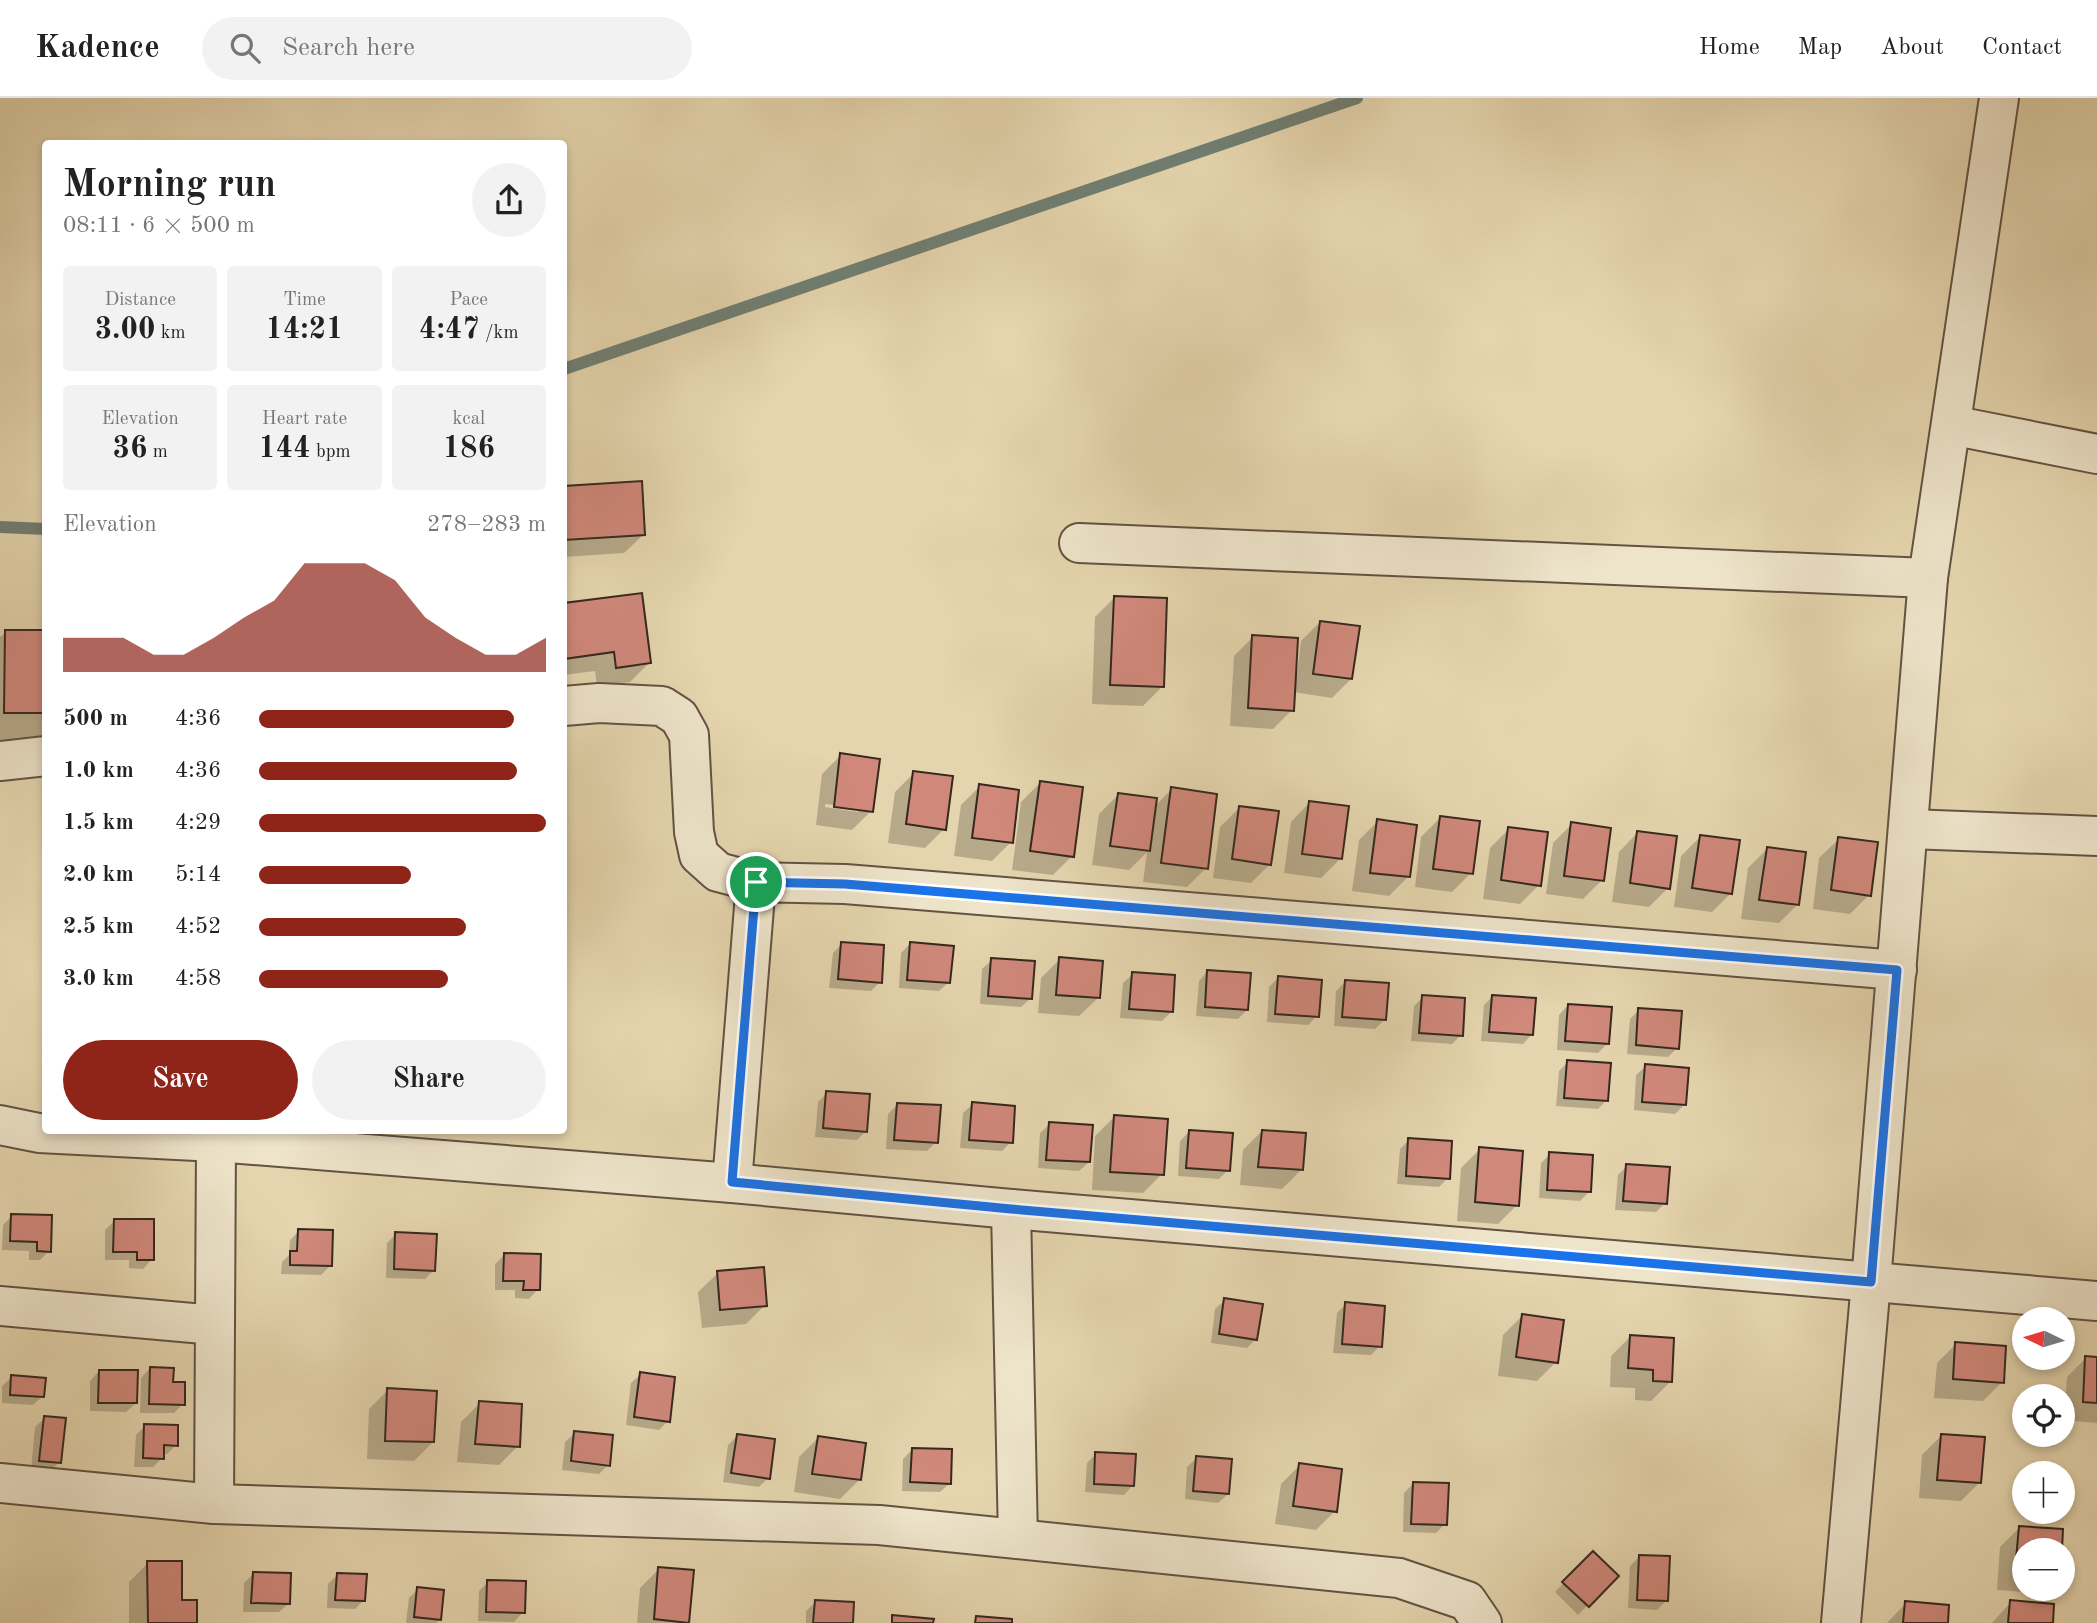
<!DOCTYPE html>
<html lang="en">
<head>
<meta charset="utf-8">
<style>
  body { margin:0; font-family:"Old Standard TT",serif; background:#f2f2f2; color:#222; height:100vh; display:flex; flex-direction:column; font-size:26px; white-space:nowrap }
  * { box-sizing:border-box; margin:0 }
  p { font-size:23px; color:#767676 }
  .icon { flex:none; width:38px; height:38px; fill:none; stroke:currentColor; stroke-width:2; stroke-linecap:round; stroke-linejoin:round }
  .map { position:relative; flex:1; overflow:hidden }
  .sheet { position:absolute; left:42px; top:42px; width:525px; height:994px; display:flex; flex-direction:column; background:#fff; border-radius:7px; box-shadow:0 4px 10px #0003 }
  .sheet>* { flex:none }
  .needle { width:46px; rotate:275deg }
  .tools { position:absolute; left:2012px; top:1209px; display:grid; gap:14px }
  .tools a { display:grid; place-items:center; width:63px; height:63px; border-radius:50%; background:#fff; box-shadow:0 4px 10px #0003; font-size:35px }
  .pin { position:absolute; display:grid; place-items:center; width:60px; height:60px; color:#fff; margin:-30px; border:4px solid #fff; border-radius:50%; box-shadow:0 2px 7px #0007 }
  .round { display:grid; place-items:center; flex:none; width:74px; height:74px; border-radius:37px; background:#f2f2f2 }
  .head { display:flex; align-items:center; justify-content:space-between; height:119px; padding:0 21px }
  h1 { font-size:38px; font-weight:600; line-height:52px }
  .stats { display:grid; grid-template-columns:repeat(3,1fr); gap:10px; height:119px; padding:7px 21px }
  .stats div { display:grid; align-content:center; border-radius:7px; background:#f2f2f2; text-align:center }
  .stats b { font-size:30px; font-weight:600 }
  .stats small { font-size:19px; font-weight:400 }
  .stats p { font-size:19px }
  .chart { height:196px; padding:14px 21px }
  .chart p { display:flex; justify-content:space-between }
  .chart svg { width:100%; height:126px; margin-top:7px; fill:#8f2418; opacity:.7 }
  .primary-button { display:flex; gap:14px; margin-top:auto; padding:14px 21px }
  .primary-button a { flex:1; height:80px; border-radius:42px; background:#8f2418; color:#fff; font-size:28px; font-weight:600; line-height:80px; text-align:center }
  .primary-button a+a { background:#f2f2f2; color:#222 }
  ul { padding:0 21px; list-style:none; font-size:23px }
  li { display:grid; grid-template-columns:112px 84px 1fr; align-items:center; height:52px }
  li i { height:18px; border-radius:9px; background:#8f2418 }
  header { display:flex; align-items:center; gap:42px; box-sizing:border-box; height:98px; padding:0 35px; background:#fff; border-bottom:2px solid #e0e0e0 }
  header strong { font-size:33px }
  nav { display:flex; gap:38px; margin-inline-start:auto; font-size:24px }
  .search { width:490px; height:63px; background:#f2f2f2; display:flex; align-items:center; gap:18px; box-sizing:border-box; padding:0 24px; border-radius:38px; color:#767676; font-size:26px }
  .map>svg:first-child { display:block }
  .shadow { fill:#0003; fill-rule:evenodd }
  .lines { fill:none; stroke-linecap:round; stroke-linejoin:round }
  .stream { stroke:#707f73; stroke-width:12 }
  .building { fill:#d0887b; stroke:#36281e; stroke-width:2 }
  .minor-casing { stroke:#625342; stroke-width:42 }
  .minor { stroke:#eee4ca; stroke-width:38 }
  .route-casing { stroke:#fff; stroke-width:14 }
  .route { stroke:#1a73e8; stroke-width:9 }
</style>
</head>
<body>
<header>
<strong>Kadence</strong>
<div class="search"><svg class="icon" aria-label="search" viewBox="0 0 24 24"><circle cx="10" cy="10" r="6"/><path d="M15 15l6 6"/></svg>Search here</div>
<nav><a>Home</a><a>Map</a><a>About</a><a>Contact</a></nav>
</header>
<div class="map">
<svg width="2097" height="1525" viewBox="0 0 2097 1525">
  <rect width="100%" height="100%" fill="#e5d5ae"/>
  <filter id="stains"><feTurbulence type="fractalNoise" baseFrequency=".00286" numOctaves="4"/><feColorMatrix values="0 0 0 0 .2 0 0 0 0 .09 0 0 0 0 .02 0 0 0 .5 -.17"/></filter>
  <radialGradient id="worn" r=".72"><stop offset=".6" stop-color="#630" stop-opacity="0"/><stop offset="1" stop-color="#630" stop-opacity=".3"/></radialGradient>
  <g class="shadow">
    <polygon points="640,385 644,436 624,455 564,459 564,390"/>
    <polygon points="641,497 649,565 630,584 597,588 595,573 564,577 564,507"/>
    <polygon points="1114,500 1162,589 1143,608 1092,606 1095,519"/>
    <polygon points="1320,524 1351,581 1332,600 1293,594 1292,612 1273,631 1230,628 1234,558 1253,539 1294,576 1297,577 1301,543"/>
    <polygon points="6,534 46,534 46,654 17,643 0,643 0,539"/>
    <path d="M841,657L871,713L852,732L816,727L822,676ZM825,706L858,710V714L825,709Z"/>
    <polygon points="914,675 944,731 925,750 888,745 895,694"/>
    <polygon points="1040,685 1072,758 1053,777 1012,772 1021,704"/>
    <polygon points="980,688 1011,744 992,763 954,758 961,707"/>
    <polygon points="1172,691 1206,770 1187,789 1143,784 1147,754 1129,772 1092,767 1099,716 1118,697 1155,708"/>
    <polygon points="1310,704 1340,761 1321,780 1284,775 1291,724"/>
    <polygon points="1239,710 1270,766 1251,785 1213,780 1220,729"/>
    <polygon points="1440,720 1471,775 1452,794 1415,789 1421,739"/>
    <polygon points="1378,723 1408,779 1389,798 1352,793 1359,742"/>
    <polygon points="1572,726 1602,782 1583,801 1546,796 1553,745"/>
    <polygon points="1509,731 1539,787 1520,806 1483,801 1490,750"/>
    <polygon points="1638,734 1668,790 1649,809 1612,804 1619,754"/>
    <polygon points="1700,739 1731,795 1712,814 1674,809 1681,758"/>
    <polygon points="1839,741 1869,797 1850,816 1813,811 1819,760"/>
    <polygon points="1767,751 1798,806 1779,825 1741,821 1748,770"/>
    <polygon points="842,846 880,884 871,893 829,890 833,855"/>
    <polygon points="910,846 949,884 939,893 899,890 901,855"/>
    <polygon points="1060,861 1099,899 1079,918 1038,915 1041,880"/>
    <polygon points="992,862 1031,900 1021,909 980,906 982,871"/>
    <polygon points="1208,873 1247,912 1238,921 1196,918 1199,883"/>
    <polygon points="1133,876 1171,914 1162,923 1120,920 1123,885"/>
    <polygon points="1278,880 1317,918 1308,927 1267,924 1269,889"/>
    <polygon points="1345,884 1384,922 1375,931 1334,928 1336,893"/>
    <polygon points="1493,898 1532,936 1523,946 1481,943 1484,907"/>
    <polygon points="1423,899 1461,937 1452,946 1411,943 1414,908"/>
    <polygon points="1568,907 1607,946 1598,955 1557,952 1559,917"/>
    <polygon points="1639,912 1677,950 1668,959 1627,956 1630,921"/>
    <polygon points="1568,964 1607,1002 1598,1011 1556,1008 1559,973"/>
    <polygon points="1646,968 1685,1006 1675,1016 1634,1012 1636,977"/>
    <polygon points="827,995 866,1033 857,1042 815,1039 818,1004"/>
    <polygon points="898,1006 936,1044 927,1053 886,1051 888,1016"/>
    <polygon points="973,1006 1011,1044 1002,1053 960,1050 963,1015"/>
    <polygon points="1114,1019 1162,1076 1143,1095 1092,1092 1095,1038"/>
    <polygon points="1050,1026 1089,1064 1079,1073 1038,1070 1040,1035"/>
    <polygon points="1262,1033 1301,1072 1282,1091 1240,1087 1243,1052"/>
    <polygon points="1189,1034 1228,1072 1219,1081 1178,1078 1180,1043"/>
    <polygon points="1409,1042 1448,1080 1439,1089 1397,1086 1400,1051"/>
    <polygon points="1480,1051 1517,1107 1498,1126 1457,1123 1461,1070"/>
    <polygon points="1550,1056 1589,1094 1580,1103 1539,1100 1541,1065"/>
    <polygon points="1627,1068 1665,1105 1656,1114 1615,1112 1618,1077"/>
    <polygon points="12,1118 49,1153 40,1162 29,1162 29,1153 2,1152 3,1127"/>
    <polygon points="114,1123 152,1161 143,1171 129,1170 129,1162 105,1162 105,1132"/>
    <polygon points="299,1133 330,1168 321,1177 281,1176 282,1164 289,1157 290,1142"/>
    <polygon points="396,1136 434,1172 425,1181 386,1180 387,1145"/>
    <polygon points="504,1157 538,1191 529,1201 515,1200 515,1192 495,1192 495,1166"/>
    <polygon points="718,1175 765,1207 746,1226 702,1230 698,1194"/>
    <polygon points="1225,1202 1256,1241 1247,1250 1211,1245 1215,1211"/>
    <polygon points="1346,1206 1380,1248 1371,1257 1333,1255 1337,1215"/>
    <polygon points="1522,1218 1556,1264 1537,1283 1498,1278 1503,1237"/>
    <polygon points="1630,1239 1670,1284 1651,1303 1635,1302 1635,1290 1610,1289 1611,1258"/>
    <polygon points="1956,1246 2002,1284 1983,1303 1934,1300 1937,1265"/>
    <polygon points="2086,1260 2097,1261 2097,1325 2064,1322 2067,1279"/>
    <polygon points="150,1270 171,1286 183,1306 174,1315 140,1315 141,1280"/>
    <polygon points="99,1273 136,1305 126,1314 90,1313 90,1283"/>
    <polygon points="641,1276 668,1323 659,1332 626,1327 631,1285"/>
    <polygon points="12,1279 43,1298 33,1307 2,1305 2,1288"/>
    <polygon points="388,1292 433,1344 414,1363 367,1361 369,1311"/>
    <polygon points="480,1305 518,1348 499,1367 457,1364 461,1324"/>
    <polygon points="45,1320 59,1364 50,1374 31,1372 35,1329"/>
    <polygon points="145,1328 176,1347 167,1356 162,1356 162,1360 153,1369 134,1369 136,1337"/>
    <polygon points="575,1335 608,1367 599,1376 562,1372 565,1344"/>
    <polygon points="737,1338 768,1380 759,1389 723,1384 728,1347"/>
    <polygon points="1941,1338 1980,1384 1961,1403 1919,1400 1922,1357"/>
    <polygon points="818,1340 859,1382 840,1401 794,1394 799,1359"/>
    <polygon points="912,1352 950,1385 940,1394 902,1393 903,1361"/>
    <polygon points="1096,1356 1133,1387 1124,1397 1085,1394 1087,1365"/>
    <polygon points="1197,1360 1228,1396 1218,1405 1185,1401 1187,1369"/>
    <polygon points="1300,1367 1335,1413 1316,1432 1275,1426 1281,1386"/>
    <polygon points="1414,1385 1445,1426 1436,1435 1403,1434 1404,1395"/>
    <polygon points="2019,1430 2061,1433 2060,1452 2025,1452 2025,1491 2043,1491 2039,1495 1997,1492 2000,1449"/>
    <polygon points="1593,1455 1616,1478 1578,1517 1555,1494"/>
    <polygon points="1639,1459 1666,1503 1657,1512 1628,1510 1630,1468"/>
    <polygon points="148,1465 181,1504 196,1525 129,1525 129,1484"/>
    <polygon points="659,1471 687,1524 686,1525 637,1525 640,1490"/>
    <polygon points="253,1476 289,1505 279,1514 243,1514 244,1485"/>
    <polygon points="337,1477 364,1502 355,1511 327,1510 328,1486"/>
    <polygon points="488,1484 523,1514 514,1524 478,1523 479,1493"/>
    <polygon points="418,1491 440,1522 436,1525 406,1525 409,1500"/>
    <polygon points="816,1504 851,1525 806,1525 806,1513"/>
    <polygon points="2011,1504 2051,1525 1992,1525"/>
    <polygon points="1906,1505 1946,1525 1887,1525"/>
  </g>
  <g class="lines">
    <g class="stream">
      <polyline points="564,271 1357,0"/>
      <polyline points="0,429 46,431"/>
    </g>
  </g>
  <g class="building">
    <polygon points="642,383 645,437 564,442 564,388"/>
    <polygon points="642,495 651,565 616,570 614,554 564,561 564,505"/>
    <polygon points="1114,498 1167,500 1164,589 1110,587"/>
    <polygon points="1320,523 1360,528 1352,581 1313,576"/>
    <polygon points="5,532 46,532 46,626 45,615 4,615"/>
    <polygon points="1252,537 1298,540 1294,613 1248,610"/>
    <polygon points="840,655 880,661 873,714 834,709"/>
    <polygon points="913,673 953,678 946,732 906,726"/>
    <polygon points="1040,683 1083,689 1074,759 1030,753"/>
    <polygon points="979,686 1019,692 1013,745 972,740"/>
    <polygon points="1171,689 1217,696 1208,771 1161,765"/>
    <polygon points="1118,695 1157,700 1150,753 1110,748"/>
    <polygon points="1309,703 1349,708 1342,761 1302,756"/>
    <polygon points="1239,708 1279,713 1271,767 1232,761"/>
    <polygon points="1440,718 1480,723 1473,776 1433,771"/>
    <polygon points="1377,721 1417,727 1410,779 1370,775"/>
    <polygon points="1571,724 1611,730 1604,783 1564,778"/>
    <polygon points="1508,729 1548,734 1541,788 1501,782"/>
    <polygon points="1637,733 1677,738 1670,791 1630,785"/>
    <polygon points="1700,737 1740,742 1732,796 1692,790"/>
    <polygon points="1838,739 1878,744 1871,798 1831,792"/>
    <polygon points="1767,749 1806,754 1799,807 1759,802"/>
    <polygon points="841,844 884,847 882,885 838,881"/>
    <polygon points="910,844 954,848 950,885 907,882"/>
    <polygon points="1059,859 1103,863 1100,900 1056,897"/>
    <polygon points="991,860 1035,863 1032,901 988,898"/>
    <polygon points="1207,872 1251,875 1248,912 1205,909"/>
    <polygon points="1132,874 1175,877 1173,914 1129,911"/>
    <polygon points="1278,878 1322,882 1319,919 1275,916"/>
    <polygon points="1345,882 1389,885 1386,922 1342,919"/>
    <polygon points="1422,897 1465,900 1463,938 1419,935"/>
    <polygon points="1492,897 1536,900 1533,937 1489,934"/>
    <polygon points="1568,906 1612,909 1609,946 1565,943"/>
    <polygon points="1638,910 1682,913 1679,951 1636,947"/>
    <polygon points="1567,962 1611,965 1608,1003 1564,1000"/>
    <polygon points="1645,966 1689,970 1686,1007 1642,1004"/>
    <polygon points="826,993 870,996 867,1034 823,1030"/>
    <polygon points="972,1004 1015,1008 1013,1045 969,1042"/>
    <polygon points="897,1005 941,1007 938,1045 894,1042"/>
    <polygon points="1114,1017 1168,1021 1164,1077 1110,1074"/>
    <polygon points="1049,1024 1093,1027 1090,1064 1046,1062"/>
    <polygon points="1189,1032 1233,1035 1230,1073 1186,1070"/>
    <polygon points="1262,1032 1306,1035 1303,1072 1258,1069"/>
    <polygon points="1408,1040 1452,1043 1450,1081 1406,1078"/>
    <polygon points="1479,1049 1523,1053 1519,1108 1475,1104"/>
    <polygon points="1549,1054 1593,1057 1591,1094 1547,1092"/>
    <polygon points="1626,1066 1670,1069 1667,1106 1623,1103"/>
    <polygon points="11,1116 52,1117 51,1154 37,1153 37,1144 10,1143"/>
    <polygon points="114,1121 154,1121 154,1162 137,1162 137,1154 113,1154"/>
    <polygon points="298,1131 333,1132 332,1168 290,1167 290,1153 297,1153"/>
    <polygon points="395,1134 437,1136 435,1173 394,1171"/>
    <polygon points="504,1155 541,1156 540,1192 523,1192 524,1183 503,1183"/>
    <polygon points="764,1169 767,1208 720,1212 717,1173"/>
    <polygon points="1224,1200 1263,1206 1257,1242 1219,1236"/>
    <polygon points="1345,1204 1385,1208 1382,1249 1342,1246"/>
    <polygon points="1522,1216 1564,1222 1558,1265 1516,1259"/>
    <polygon points="1630,1237 1674,1240 1672,1284 1653,1283 1653,1272 1628,1270"/>
    <polygon points="1955,1244 2006,1248 2004,1285 1953,1281"/>
    <polygon points="2085,1258 2097,1259 2097,1305 2083,1304"/>
    <polygon points="150,1269 174,1270 173,1284 185,1284 185,1307 149,1306"/>
    <polygon points="99,1272 138,1272 137,1305 98,1305"/>
    <polygon points="640,1274 675,1279 670,1324 634,1319"/>
    <polygon points="11,1277 46,1280 44,1299 10,1297"/>
    <polygon points="387,1290 437,1293 434,1344 385,1343"/>
    <polygon points="479,1303 522,1306 520,1349 475,1346"/>
    <polygon points="44,1318 66,1320 61,1365 39,1363"/>
    <polygon points="144,1326 178,1327 178,1348 164,1347 164,1361 143,1360"/>
    <polygon points="574,1333 613,1337 610,1368 571,1363"/>
    <polygon points="737,1336 775,1341 770,1381 731,1375"/>
    <polygon points="1941,1336 1985,1339 1981,1385 1937,1382"/>
    <polygon points="818,1338 866,1345 861,1382 812,1376"/>
    <polygon points="912,1350 952,1351 951,1386 910,1384"/>
    <polygon points="1095,1354 1136,1356 1134,1388 1094,1386"/>
    <polygon points="1196,1358 1232,1361 1229,1396 1193,1393"/>
    <polygon points="1299,1365 1342,1371 1337,1414 1293,1408"/>
    <polygon points="1413,1384 1449,1385 1447,1427 1411,1426"/>
    <polygon points="2019,1428 2063,1431 2062,1452 2025,1452 2025,1474 2015,1473"/>
    <polygon points="1593,1453 1619,1478 1589,1509 1562,1484"/>
    <polygon points="1639,1457 1670,1458 1668,1503 1637,1502"/>
    <polygon points="147,1463 182,1463 182,1502 197,1502 197,1525 148,1525"/>
    <polygon points="658,1469 694,1472 689,1525 654,1521"/>
    <polygon points="253,1474 291,1475 290,1506 251,1505"/>
    <polygon points="337,1475 367,1476 365,1503 335,1502"/>
    <polygon points="487,1482 526,1483 525,1515 486,1514"/>
    <polygon points="417,1489 444,1492 441,1522 414,1519"/>
    <polygon points="815,1502 854,1504 853,1525 813,1525"/>
    <polygon points="2010,1502 2054,1506 2053,1525 2008,1525"/>
    <polygon points="1905,1503 1949,1507 1948,1525 1903,1525"/>
    <polygon points="892,1517 934,1521 933,1525 892,1525"/>
    <polygon points="976,1518 1012,1521 1012,1525 975,1525"/>
  </g>
  <g class="lines">
    <defs>
      <g id="minor">
        <polyline points="1951,327 2097,356"/>
        <polyline points="1079,445 1928,480"/>
        <polyline points="564,608 599,605 662,608 679,619 689,637 694,734 699,757 718,774 756,784"/>
        <polyline points="0,663 46,658"/>
        <polyline points="1909,731 2097,738"/>
        <polyline points="0,1027 39,1035 216,1044 732,1085 1011,1111 2097,1203"/>
        <polyline points="732,1085 756,784 845,786 1897,872"/>
        <polyline points="1011,1111 1018,1441"/>
        <polyline points="0,1208 215,1227"/>
        <polyline points="0,1385 214,1406 879,1427 1399,1480 1467,1503 1482,1525"/>
        <polyline points="214,1406 216,1044"/>
        <polyline points="1841,1525 1871,1184 1928,480 1999,0"/>
      </g>
    </defs>
    <use href="#minor" class="minor-casing"/>
    <use href="#minor" class="minor"/>
  </g>
  <g class="lines">
    <defs>
      <polygon id="route" points="756,784 845,786 1897,872 1871,1184 1011,1111 732,1084"/>
    </defs>
    <use href="#route" class="route-casing"/>
    <use href="#route" class="route"/>
  </g>
  <rect width="100%" height="100%" filter="url(#stains)"/>
  <rect width="100%" height="100%" fill="url(#worn)"/>
</svg>
<div class="tools">
<a><svg class="needle" viewBox="-14 -14 28 28"><path d="M0-13l5 13h-10z" fill="#e53935"/><path d="M0 13l5-13h-10z" fill="#767676"/></svg></a>
<a><svg class="icon" aria-label="locate" viewBox="0 0 24 24"><circle cx="12" cy="12" r="6"/><path d="M12 2v4M12 18v4M2 12h4M18 12h4"/></svg></a>
<a>+</a>
<a>−</a>
</div>
<div class="pin" style="left:756px;top:784px;background:#1e9e55"><svg class="icon" aria-label="arrive" viewBox="0 0 24 24"><path d="M6 21V4h12l-3 4 3 4H6"/></svg></div>
<section class="sheet">
<div class="head"><div><h1>Morning run</h1><p>08:11 · 6 × 500 m</p></div><a class="round"><svg class="icon" aria-label="share" viewBox="0 0 24 24"><path d="M12 15V3M7 8l5-5 5 5M5 13v7h14v-7"/></svg></a></div>
<div class="stats">
<div><p>Distance</p><b>3.00<small> km</small></b></div>
<div><p>Time</p><b>14:21</b></div>
<div><p>Pace</p><b>4:47<small> /km</small></b></div>
</div>
<div class="stats">
<div><p>Elevation</p><b>36<small> m</small></b></div>
<div><p>Heart rate</p><b>144<small> bpm</small></b></div>
<div><p>kcal</p><b>186</b></div>
</div>
<div class="chart"><p><span>Elevation</span>278–283 m</p>
<svg viewBox="0 0 160 44" preserveAspectRatio="none"><path d="M0 44V32L10 32L20 32L30 38L40 38L50 32L60 25L70 19L80 6L90 6L100 6L110 12L120 25L130 32L140 38L150 38L160 32V44z"/></svg>
</div>
<ul>
<li><b>500 m</b>4:36<i style="width:89%"></i></li>
<li><b>1.0 km</b>4:36<i style="width:90%"></i></li>
<li><b>1.5 km</b>4:29<i style="width:100%"></i></li>
<li><b>2.0 km</b>5:14<i style="width:53%"></i></li>
<li><b>2.5 km</b>4:52<i style="width:72%"></i></li>
<li><b>3.0 km</b>4:58<i style="width:66%"></i></li>
</ul>
<div class="primary-button"><a>Save</a><a>Share</a></div>
</section>
</div>
</body>
</html>
